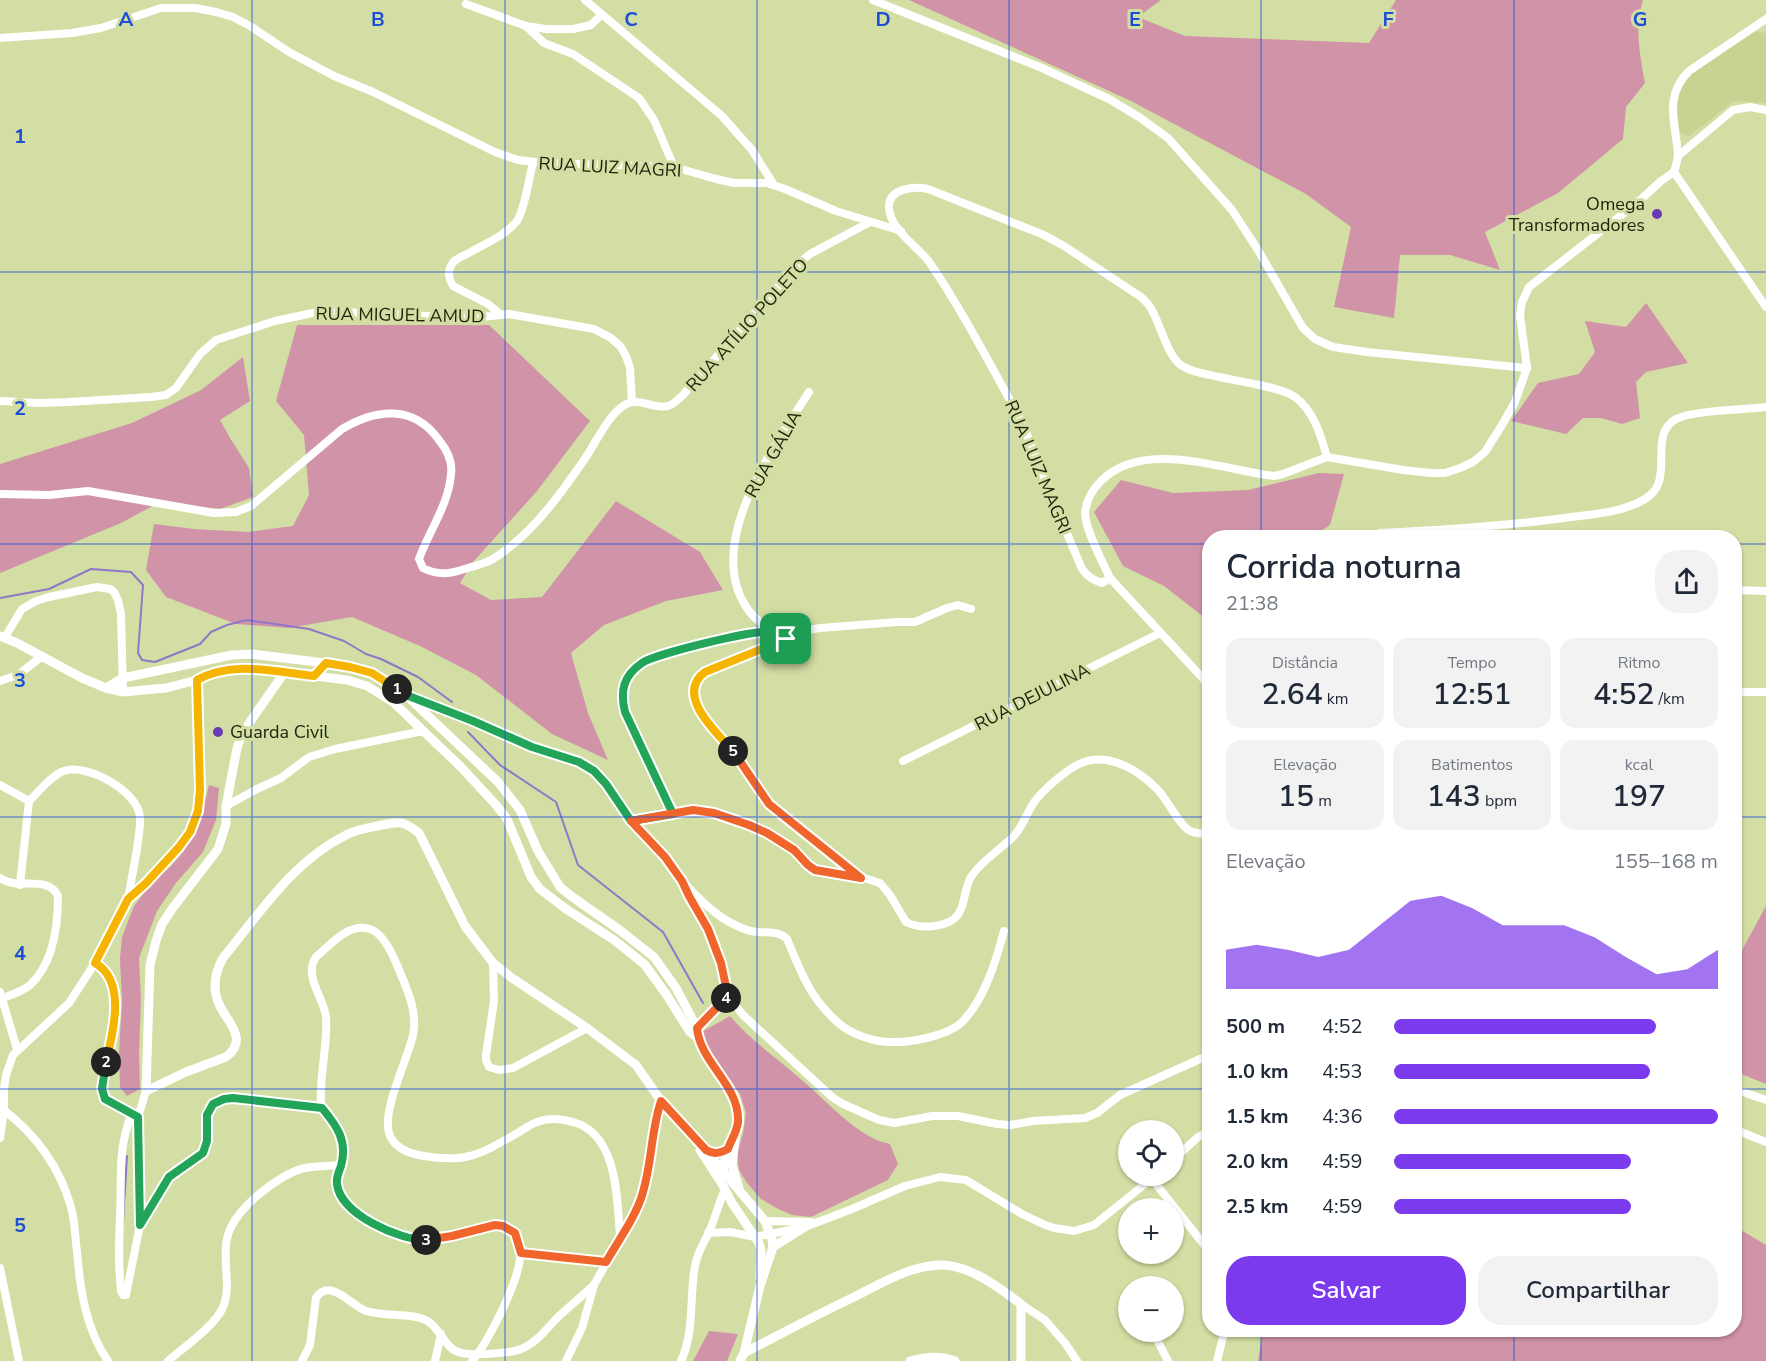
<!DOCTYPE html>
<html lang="pt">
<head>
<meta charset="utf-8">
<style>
  body { margin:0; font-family:"Nunito Sans",sans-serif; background:#f2f2f3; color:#1f2937; height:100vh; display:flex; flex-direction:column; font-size:22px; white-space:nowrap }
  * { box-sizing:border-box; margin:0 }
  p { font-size:20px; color:#747a83 }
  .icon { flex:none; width:33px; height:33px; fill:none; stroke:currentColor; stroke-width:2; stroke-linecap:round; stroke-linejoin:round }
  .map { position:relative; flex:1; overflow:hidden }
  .drawer { position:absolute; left:1202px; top:530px; width:540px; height:807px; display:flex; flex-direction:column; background:#fff; border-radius:24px; box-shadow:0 2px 4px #0004 }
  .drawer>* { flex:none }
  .tools { position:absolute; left:1118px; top:1120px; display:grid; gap:12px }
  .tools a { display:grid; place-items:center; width:66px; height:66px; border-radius:50%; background:#fff; box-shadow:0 2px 4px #0004; font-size:30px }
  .pin { position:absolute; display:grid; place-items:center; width:51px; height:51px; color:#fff; margin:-26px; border-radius:12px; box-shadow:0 3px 9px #0006 }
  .km { position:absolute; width:30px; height:30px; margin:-15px; border-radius:50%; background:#222; color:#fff; font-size:16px; line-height:30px; text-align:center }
  .round { display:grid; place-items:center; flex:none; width:63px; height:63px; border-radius:24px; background:#f2f2f3 }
  .head { display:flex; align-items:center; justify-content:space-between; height:102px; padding:0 24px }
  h1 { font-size:33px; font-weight:600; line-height:45px }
  .metrics { display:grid; grid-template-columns:repeat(3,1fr); gap:9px; height:102px; padding:6px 24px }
  .metrics div { display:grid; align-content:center; border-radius:15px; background:#f2f2f3; text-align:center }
  .metrics b { font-size:30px; font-weight:600 }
  .metrics small { font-size:16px; font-weight:400 }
  .metrics p { font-size:16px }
  .chart { height:168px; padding:12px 24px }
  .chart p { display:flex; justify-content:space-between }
  .chart svg { width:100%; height:108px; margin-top:6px; fill:#7c3aed; opacity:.7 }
  .button { display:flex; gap:12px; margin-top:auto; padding:12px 24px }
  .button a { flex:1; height:69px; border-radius:24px; background:#7c3aed; color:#fff; font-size:24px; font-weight:600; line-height:69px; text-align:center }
  .button a+a { background:#f2f2f3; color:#1f2937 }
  ul { padding:0 24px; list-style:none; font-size:20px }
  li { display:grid; grid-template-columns:96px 72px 1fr; align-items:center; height:45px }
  li i { height:15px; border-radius:8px; background:#7c3aed }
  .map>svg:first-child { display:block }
  .built { fill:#c6d391 }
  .green { fill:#d193a8 }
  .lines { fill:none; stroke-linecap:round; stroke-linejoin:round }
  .stream { stroke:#9177c8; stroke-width:2 }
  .minor { stroke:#fff; stroke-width:8 }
  .tertiary { stroke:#fff; stroke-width:9 }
  .split-1-casing { stroke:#fff; stroke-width:12 }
  .split-2-casing { stroke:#fff; stroke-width:12 }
  .split-3-casing { stroke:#fff; stroke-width:12 }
  .split-4-casing { stroke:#fff; stroke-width:12 }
  .split-5-casing { stroke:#fff; stroke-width:12 }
  .split-6-casing { stroke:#fff; stroke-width:12 }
  .split-1 { stroke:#22a559; stroke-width:8 }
  .split-2 { stroke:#f5b400; stroke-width:8 }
  .split-3 { stroke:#22a559; stroke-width:8 }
  .split-4 { stroke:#f0652b; stroke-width:8 }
  .split-5 { stroke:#f0652b; stroke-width:8 }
  .split-6 { stroke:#f5b400; stroke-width:8 }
  .grid { fill:none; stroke:#1d4ed8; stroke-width:1.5; stroke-opacity:0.55 }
  .poi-dot { fill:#6b3bb3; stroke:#d2dea3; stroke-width:2 }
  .labels { text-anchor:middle; stroke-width:6; stroke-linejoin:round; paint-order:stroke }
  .street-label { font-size:18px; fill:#1e220b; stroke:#d2dea3 }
  .poi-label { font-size:18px; fill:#1e220b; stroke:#d2dea3; text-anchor:end }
  .grid-label { font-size:20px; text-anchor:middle; font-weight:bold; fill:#1d4ed8; stroke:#d2dea3; stroke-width:6; stroke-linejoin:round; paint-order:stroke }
</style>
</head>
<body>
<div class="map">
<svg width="1766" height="1361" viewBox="0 0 1766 1361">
  <rect width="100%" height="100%" fill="#d2dea3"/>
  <polygon class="built" points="1751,31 1766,33 1766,103 1734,101 1689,136 1680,132 1676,108 1679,84"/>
  <g class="green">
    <path d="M909,0H1161L1138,17L1185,36L1369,43L1396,0H1643C1634,28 1640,55 1645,83L1626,107L1623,139L1558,193L1485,232L1500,270L1450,255H1400L1394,318L1334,307L1351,227L1306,194L1131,101Z"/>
    <polygon points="1646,303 1688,363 1646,372 1636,382 1640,418 1622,424 1601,418 1583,418 1566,434 1511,421 1538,383 1579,374 1595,352 1585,321 1626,327"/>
    <polygon points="297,325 489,325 590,421 537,491 474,561 460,583 491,600 542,597 616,501 700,552 723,590 666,601 604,625 571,653 588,713 608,760 552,734 476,675 420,646 352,617 289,628 236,624 166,597 146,570 154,524 194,529 248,532 293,526 309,495 304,435 276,401"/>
    <polygon points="243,357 250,401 220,420 230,438 249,468 253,497 220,509 160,502 121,523 0,573 0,464 132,423 201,390"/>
    <polygon points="1319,473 1344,474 1330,525 1312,537 1209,537 1209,621 1164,586 1123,566 1094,512 1121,480 1173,493 1248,490"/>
    <polygon points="209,785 219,788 216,820 203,852 176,883 157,911 139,958 141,999 139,1055 140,1089 127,1096 120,1087 119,1052 122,1002 120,959 122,937 134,906 152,883 171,866 184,851 202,814"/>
    <polygon points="1766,906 1766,1084 1734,1071 1734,965"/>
    <path d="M730,1016C751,1041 778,1059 803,1081C827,1101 858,1138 890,1144L898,1164L888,1180L811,1217L792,1215L778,1209L761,1199L747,1183L739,1170L737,1154L743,1133L746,1113L740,1094L698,1034Z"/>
    <polygon points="1734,1226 1766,1245 1766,1361 1258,1361 1263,1329 1734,1329"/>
    <polygon points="709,1331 738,1334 727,1361 693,1361"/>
  </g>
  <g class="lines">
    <g class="stream">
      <polyline points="0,598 49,589 91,569 131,572 143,585 138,653 142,660 155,662 200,644 211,632 227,625 247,620 309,629 344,641 366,654 381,659 418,677 452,702"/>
      <polyline points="468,732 500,765 556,802 578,865 663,932 703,1003"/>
      <polyline points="123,1222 127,1156"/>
    </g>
    <g class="minor">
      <polyline points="585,0 722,116 752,150 774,185"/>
      <polyline points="873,0 1042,68 1109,99 1139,117 1168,138 1232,210 1258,250 1303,328 1315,339 1333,347 1367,352 1527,368"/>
      <polyline points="466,4 526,26 546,29 573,29 591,25 601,15"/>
      <polyline points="526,26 544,43 573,54 639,98 654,120 674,167"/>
      <polyline points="0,38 72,33 101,28 161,8 195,8 216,12 233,17 250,26 289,52 334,76 373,92 495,152 518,160 545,163 674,167 716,179 734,183 767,183 785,189 836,211 901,231"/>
      <polyline points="1678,156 1733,110 1750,107 1766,110"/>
      <polyline points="1674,172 1766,307"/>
      <path d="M500,314L488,304L453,286C449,280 447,271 452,264C455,259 462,256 467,254C484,244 505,236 517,221C525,209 529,177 533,163"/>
      <polyline points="0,401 39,403 68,402 151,397 166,395 176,388 200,354 216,340 275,321 322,311 473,318 509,314 594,329 611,338 621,347 626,356 630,368 632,402"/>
      <path d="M0,494L49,495L88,491L214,513L236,512L251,506L342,429C377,408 414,405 439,440C447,450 453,461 451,474C449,504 429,531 419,559L423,568C441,577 453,573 471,567C478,565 486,563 493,559C532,535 563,491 588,454C598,438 608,417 623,406C637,395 654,410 668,406C674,404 679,399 683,395L798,264L810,254L870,222"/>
      <path d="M1371,537L1380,533C1444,530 1508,526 1571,517C1595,514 1624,512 1645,499C1677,481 1646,436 1676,419C1694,410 1743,410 1766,407"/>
      <path d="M1110,578L1102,583C1093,580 1088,577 1082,569L1043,476L1026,432L1018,415C990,364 963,312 930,263C918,246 891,231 889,208C888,188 914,186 928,189L1044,235L1064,246L1141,297C1144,300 1148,303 1150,307C1161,323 1167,359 1184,367C1194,373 1208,374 1219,377C1237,381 1281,387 1295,397C1314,411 1321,436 1327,457"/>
      <polyline points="1734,590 1766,591"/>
      <polyline points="5,637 22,609 36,601 49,597 97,587 110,589 114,592 118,600 121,614 123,692"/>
      <path d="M786,639C773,631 758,623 749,611C701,546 774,447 809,392"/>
      <polyline points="0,681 18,675 41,657"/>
      <path d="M1209,685L1110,578C1103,563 1085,529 1085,513C1086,501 1093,489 1101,481C1143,438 1223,470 1274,476L1283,474L1327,457L1403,470L1431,473H1445L1460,468L1473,462L1485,452L1502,425L1515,402L1527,368L1520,315L1522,302L1529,287L1637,203L1661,181L1674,172C1676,166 1678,160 1678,153C1675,123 1664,95 1689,71L1766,19"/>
      <polyline points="1734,692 1766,692"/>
      <polyline points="410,696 473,721 532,747 579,762 594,771 606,784 631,821 665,857 682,881 689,896 708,929 721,963 728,996 743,1015 832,1097 843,1104 879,1120 895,1123 932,1116 958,1116 997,1124 1010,1125 1033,1121 1085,1118 1097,1113 1120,1095 1209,1055"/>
      <polyline points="903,761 1160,633"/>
      <polyline points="0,785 29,801"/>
      <path d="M29,801C39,792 51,775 64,771C87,763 138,791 140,817C141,827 138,838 137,849C134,865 131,882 128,899"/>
      <polyline points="226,806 257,789 281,778 309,757 335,749 423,731"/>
      <path d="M673,815L625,712C613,665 655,657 690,647C704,644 717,639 731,636C745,634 759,633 773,631"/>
      <path d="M631,821L693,810L714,813L749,825L785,844L815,870L861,877L880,883L890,895L906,922C920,929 941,928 954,919C966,909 963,890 971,877C980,862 1001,849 1014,836C1023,826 1027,812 1035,801C1043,790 1061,775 1072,768C1101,748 1135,767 1157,789C1168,800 1176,820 1187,829C1194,834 1202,834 1209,833"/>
      <path d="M860,877L769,803L752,781L741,761L705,719C696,703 686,685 705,672L802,631L820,628L897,622H915L947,608L958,605L971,609"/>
      <path d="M0,878C17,891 48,874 58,896C58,925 53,964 30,985C22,992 10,995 0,999"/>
      <polyline points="20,885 29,801"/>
      <path d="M687,886C705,905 721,921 747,930C760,935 776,928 787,939C796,960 807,990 823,1007C831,1017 843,1028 854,1033C864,1038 879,1042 890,1042C909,1043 949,1036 963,1021C985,998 996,961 1004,931"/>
      <path d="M95,963C143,989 88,1078 106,1099C112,1107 126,1110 134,1115"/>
      <polyline points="493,963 494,1001 486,1055 486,1060 489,1067 499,1070 513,1068 587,1028"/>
      <polyline points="0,992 17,1049"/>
      <polyline points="694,1030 728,996"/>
      <polyline points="1734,1089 1766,1100"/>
      <path d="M4,1110C36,1135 60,1168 71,1207C75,1221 75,1237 77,1252C80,1289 86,1330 108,1361"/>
      <path d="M132,1113C117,1149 122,1178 120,1215C119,1241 118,1265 121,1291L123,1295H126L140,1225L138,1117L146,1091"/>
      <polyline points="1741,1132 1766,1142"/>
      <polyline points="0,1138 4,1110 4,1089 6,1075 13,1055 69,1003 95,963 128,899 146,883 179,847 190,832 198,811 199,790 197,680"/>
      <polyline points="1173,1160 1198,1137 1209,1132"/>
      <polyline points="1152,1179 1209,1251"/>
      <polyline points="765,1221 811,1222"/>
      <polyline points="141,1223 169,1177 203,1153 207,1141 207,1115 213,1104 224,1099 233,1098 322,1108"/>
      <polyline points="708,1233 730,1232 755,1237 805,1227 852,1209 905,1186 940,1177 966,1180 1022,1214 1045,1225 1054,1228 1074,1231 1094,1225 1155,1176"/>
      <polyline points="521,1253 606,1262"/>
      <polyline points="0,1268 19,1361"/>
      <polyline points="1021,1304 1045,1320 1065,1343 1077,1361"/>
      <polyline points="1153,1332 1168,1361"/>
      <path d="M168,1361C183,1348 216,1325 223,1307C232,1286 222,1261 227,1239C232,1211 278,1174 305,1168C317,1166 329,1166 341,1165"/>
      <path d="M302,1361L310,1345L316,1298C330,1277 350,1305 366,1311C384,1317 415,1312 429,1322C442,1331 445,1350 462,1353C472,1356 512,1353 521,1349C537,1343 547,1328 559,1316C570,1306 582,1296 594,1285"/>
      <polyline points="435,1361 441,1334"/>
      <path d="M472,1361C488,1342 523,1275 520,1251C520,1245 517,1239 515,1233C511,1231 507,1228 503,1226C488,1222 469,1232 454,1235C443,1238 430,1240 418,1240C403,1240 384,1230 371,1223C358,1215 342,1202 338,1187C334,1176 344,1161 343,1147C342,1140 341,1132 337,1126C332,1118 322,1112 321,1104C319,1076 328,1046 326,1017C324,998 303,976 316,957C331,944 349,922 370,929C383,933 392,953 397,965C406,987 418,1010 413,1035C408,1059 380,1113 390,1136C396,1149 411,1154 424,1156C465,1163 479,1155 514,1135C521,1131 529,1125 537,1122C550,1117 560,1119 573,1122C618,1134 617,1199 620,1236"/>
      <polyline points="566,1361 582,1328 594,1285 640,1203 646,1183 655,1119 661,1101"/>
      <path d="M681,1361C695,1331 689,1298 695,1266C697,1253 704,1243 709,1232C715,1218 719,1203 725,1189"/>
      <polyline points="1217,1361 1225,1329"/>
    </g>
    <g class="tertiary">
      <polyline points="0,636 17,643 82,678 106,688 123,692 166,688 197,680 219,671 251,668 347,680 367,686 393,702 461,767 497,806 507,819 531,877 540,889 566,909 614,940 633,955 645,965 666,994 690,1032 698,1038 716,1070 729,1088 736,1104 737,1123 732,1165 739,1188"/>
      <path d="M284,673L243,732L237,748L226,806V824L218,849L172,909L162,924L156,941L150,965L146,1091L186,1072L226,1057C250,1039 226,1021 219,1004C212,988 215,972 223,958C259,914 293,861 346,835C355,830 367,828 377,826C399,822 401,819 419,833L465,926L493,963L512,978L587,1028L636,1065L661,1101L689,1131L765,1221L772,1239L773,1247L760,1286L744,1353L740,1361"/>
      <polyline points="106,688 123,678 232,655 251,654 325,663 350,667 372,673 406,695 498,782 520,810 538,851 560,887 571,896 621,931 654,957 676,988 697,1028 698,1038"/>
      <polyline points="700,1150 721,1182 732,1203 759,1243 761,1250 760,1278"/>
      <polyline points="723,1173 725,1159 730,1143"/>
      <polyline points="773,1247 805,1227"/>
      <path d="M744,1353C779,1335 814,1316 850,1299C879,1285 911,1264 944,1265C973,1267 999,1288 1021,1304V1361"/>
      <path d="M910,1361C924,1357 941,1355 955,1361"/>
    </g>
  </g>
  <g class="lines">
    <defs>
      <path id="split-1" d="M397,689L406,695L473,721L532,747L579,762L594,771L606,784L631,821L673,814L625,712C620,691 623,676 642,663C655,654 759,628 773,632C777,633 782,637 786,639"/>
      <path id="split-2" d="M106,1062C113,1033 127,981 95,963L128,899L146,883L179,847L190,832L198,811L200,790L197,680C234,660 275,672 314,676L326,663L350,667L372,673L397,689"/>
      <path id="split-3" d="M106,1062L102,1089L105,1099L138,1117L140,1225L169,1177L203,1153L207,1141V1115L213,1104L224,1099L233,1098L322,1108C337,1126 348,1141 341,1166C339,1172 336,1177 337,1184C340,1214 399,1240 426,1240"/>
      <path id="split-4" d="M426,1240L452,1236L495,1225L503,1226L515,1233L521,1253L606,1262C618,1241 637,1215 643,1192C652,1162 651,1131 661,1101L706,1150C714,1155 720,1153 728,1149C731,1140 737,1132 738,1122C740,1085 700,1063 697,1028L726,998"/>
      <polyline id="split-5" points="726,998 728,996 721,963 708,929 689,896 682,881 665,857 631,821 693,810 714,813 749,825 767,833 794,850 808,865 815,870 861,878 769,804 733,751"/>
      <path id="split-6" d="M733,751C717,733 674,695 705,672L786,639"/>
    </defs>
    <use href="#split-1" class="split-1-casing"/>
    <use href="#split-2" class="split-2-casing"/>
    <use href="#split-3" class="split-3-casing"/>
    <use href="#split-4" class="split-4-casing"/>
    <use href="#split-5" class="split-5-casing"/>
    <use href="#split-6" class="split-6-casing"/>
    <use href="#split-1" class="split-1"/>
    <use href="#split-2" class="split-2"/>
    <use href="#split-3" class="split-3"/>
    <use href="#split-4" class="split-4"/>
    <use href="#split-5" class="split-5"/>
    <use href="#split-6" class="split-6"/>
  </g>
  <path class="grid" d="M252,0V1361M505,0V1361M757,0V1361M1009,0V1361M1261,0V537M1514,0V537M0,272H1766M0,544H1209M1734,544H1766M0,817H1209M1734,817H1766M0,1089H1209M1734,1089H1766M1261,1329V1361M1514,1329V1361"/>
  <g class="poi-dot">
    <circle cx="1657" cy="214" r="6"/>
    <circle cx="218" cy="732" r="6"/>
  </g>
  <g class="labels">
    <g class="street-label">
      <text transform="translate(610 167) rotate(3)" y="6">RUA LUIZ MAGRI</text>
      <text transform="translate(400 315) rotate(1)" y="6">RUA MIGUEL AMUD</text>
      <text transform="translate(747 325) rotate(-48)" y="6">RUA ATÍLIO POLETO</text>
      <text transform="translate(773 454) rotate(-61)" y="6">RUA GÁLIA</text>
      <text transform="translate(1038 467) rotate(67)" y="6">RUA LUIZ MAGRI</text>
      <text transform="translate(1032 697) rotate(-27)" y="6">RUA DEJULINA</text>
    </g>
    <g class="poi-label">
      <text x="1645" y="210">Omega<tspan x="1645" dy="21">Transformadores</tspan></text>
      <text x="230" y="738" text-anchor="start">Guarda Civil</text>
    </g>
  </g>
  <g class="grid-label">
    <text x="126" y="26">A</text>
    <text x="378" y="26">B</text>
    <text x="631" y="26">C</text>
    <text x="883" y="26">D</text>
    <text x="1135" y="26">E</text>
    <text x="1388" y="26">F</text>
    <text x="1640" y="26">G</text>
    <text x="20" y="143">1</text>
    <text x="20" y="415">2</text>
    <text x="20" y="687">3</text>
    <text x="20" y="960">4</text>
    <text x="20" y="1232">5</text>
  </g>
</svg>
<div class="tools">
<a><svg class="icon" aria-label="locate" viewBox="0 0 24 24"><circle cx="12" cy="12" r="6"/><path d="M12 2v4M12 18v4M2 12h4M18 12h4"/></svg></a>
<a>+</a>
<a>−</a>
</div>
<div class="pin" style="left:786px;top:639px;background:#1e9e55"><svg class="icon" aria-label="arrive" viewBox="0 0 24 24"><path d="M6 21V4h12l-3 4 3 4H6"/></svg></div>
<b class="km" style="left:397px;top:689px">1</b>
<b class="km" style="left:106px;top:1062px">2</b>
<b class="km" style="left:426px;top:1240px">3</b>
<b class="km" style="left:726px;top:998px">4</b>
<b class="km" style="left:733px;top:751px">5</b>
<section class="drawer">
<div class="head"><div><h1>Corrida noturna</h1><p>21:38</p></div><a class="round"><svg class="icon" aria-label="share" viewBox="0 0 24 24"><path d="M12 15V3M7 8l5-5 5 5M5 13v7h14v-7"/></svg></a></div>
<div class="metrics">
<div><p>Distância</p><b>2.64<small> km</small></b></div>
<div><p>Tempo</p><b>12:51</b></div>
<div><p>Ritmo</p><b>4:52<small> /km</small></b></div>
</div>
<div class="metrics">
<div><p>Elevação</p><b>15<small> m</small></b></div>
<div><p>Batimentos</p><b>143<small> bpm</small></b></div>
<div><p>kcal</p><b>197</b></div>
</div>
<div class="chart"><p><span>Elevação</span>155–168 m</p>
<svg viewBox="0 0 160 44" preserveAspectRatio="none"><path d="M0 44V28L10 26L20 28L30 31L40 28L50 18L60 8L70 6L80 11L90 18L100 18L110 18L120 23L130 31L140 38L150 36L160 28V44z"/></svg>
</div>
<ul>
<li><b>500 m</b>4:52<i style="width:81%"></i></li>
<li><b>1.0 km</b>4:53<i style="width:79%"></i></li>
<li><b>1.5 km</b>4:36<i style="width:100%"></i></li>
<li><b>2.0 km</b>4:59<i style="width:73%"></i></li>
<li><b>2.5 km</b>4:59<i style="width:73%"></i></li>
</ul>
<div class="button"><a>Salvar</a><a>Compartilhar</a></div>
</section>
</div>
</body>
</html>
